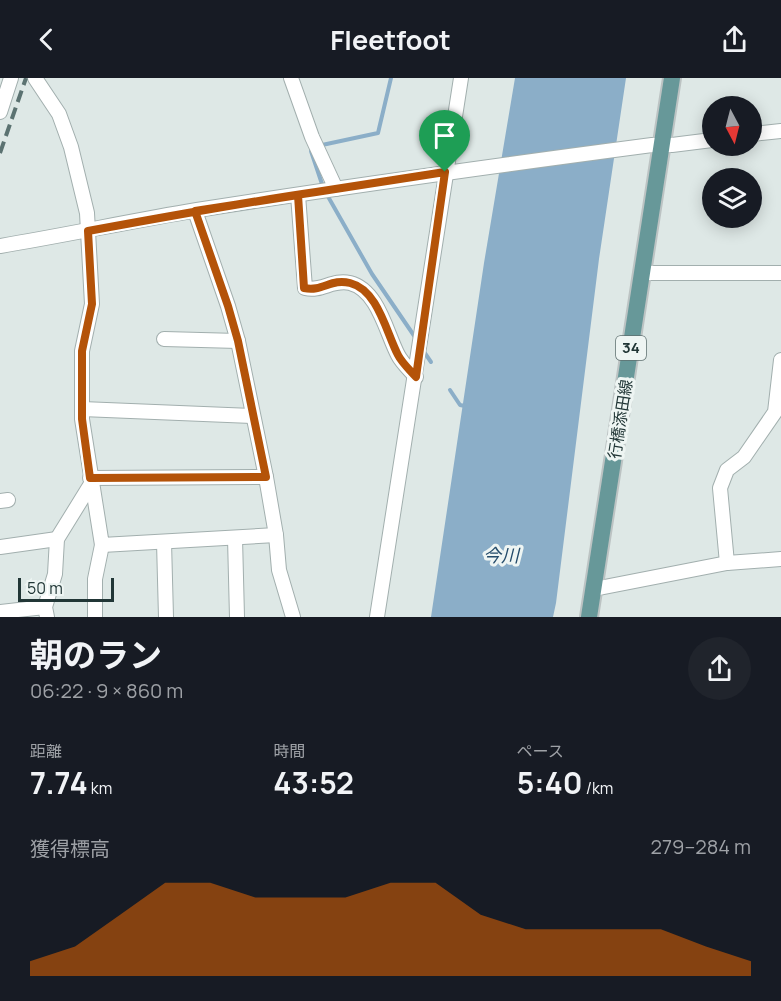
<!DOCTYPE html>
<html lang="ja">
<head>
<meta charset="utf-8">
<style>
  body { margin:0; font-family:Manrope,"Noto Sans JP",sans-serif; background:#20242c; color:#f1f3f6; height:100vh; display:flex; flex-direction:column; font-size:22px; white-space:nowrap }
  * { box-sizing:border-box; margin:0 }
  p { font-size:20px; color:#9ea1a6 }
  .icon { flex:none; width:33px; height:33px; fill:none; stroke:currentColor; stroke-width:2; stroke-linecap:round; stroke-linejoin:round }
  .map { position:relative; height:539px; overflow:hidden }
  .details { display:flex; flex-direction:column; background:#171b24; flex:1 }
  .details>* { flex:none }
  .needle { width:39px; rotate:173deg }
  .controls { position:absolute; left:702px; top:18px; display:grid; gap:12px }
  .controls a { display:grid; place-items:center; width:60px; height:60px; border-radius:50%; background:#171b24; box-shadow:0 3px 15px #0003; font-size:30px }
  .scale { position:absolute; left:18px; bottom:15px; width:96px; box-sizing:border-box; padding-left:6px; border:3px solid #213636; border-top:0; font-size:16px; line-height:21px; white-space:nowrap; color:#213636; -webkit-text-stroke:4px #eef5f3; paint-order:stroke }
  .pin { position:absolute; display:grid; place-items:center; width:51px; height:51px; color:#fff; margin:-62px -26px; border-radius:50% 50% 50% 0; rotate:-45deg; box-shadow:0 0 6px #0007 }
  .pin .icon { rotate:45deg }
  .round { display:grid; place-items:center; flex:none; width:63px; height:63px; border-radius:32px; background:#20242c }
  .headline { display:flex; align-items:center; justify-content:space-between; height:102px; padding:0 30px }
  h1 { font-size:33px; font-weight:700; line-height:45px }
  .stats { display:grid; grid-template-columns:repeat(3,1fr); gap:9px; height:102px; padding:6px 30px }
  .stats div { display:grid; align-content:center }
  .stats b { font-size:30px; font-weight:700 }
  .stats small { font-size:16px; font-weight:400 }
  .stats p { font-size:16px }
  .chart { height:168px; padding:12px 30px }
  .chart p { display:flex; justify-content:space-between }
  .chart svg { width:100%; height:108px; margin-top:6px; fill:#b45309; opacity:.7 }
  header { display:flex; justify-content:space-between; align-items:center; height:78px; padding:0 30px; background:#171b24; font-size:27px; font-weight:700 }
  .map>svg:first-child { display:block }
  .water { fill:#8baec8 }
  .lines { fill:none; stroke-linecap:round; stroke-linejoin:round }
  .stream { stroke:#8baec8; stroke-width:4 }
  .minor-casing { stroke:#a2afae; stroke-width:16 }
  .major-casing { stroke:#bcc3c3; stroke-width:20 }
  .minor { stroke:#fff; stroke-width:14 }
  .major { stroke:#679899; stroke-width:16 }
  .rail { stroke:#5b7271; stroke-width:4; stroke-dasharray:12 6; stroke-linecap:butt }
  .route-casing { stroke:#fff; stroke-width:12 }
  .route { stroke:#b45309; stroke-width:8 }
  .labels { text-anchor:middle; stroke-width:6; stroke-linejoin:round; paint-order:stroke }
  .shield { fill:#eef5f3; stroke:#5e6f6f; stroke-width:1.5 }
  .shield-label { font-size:15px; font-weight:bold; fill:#213636 }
  .street-label { font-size:16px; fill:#213636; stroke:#eef5f3 }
  .water-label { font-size:18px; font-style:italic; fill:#234b6a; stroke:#eef5f3 }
</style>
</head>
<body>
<header><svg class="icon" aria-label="back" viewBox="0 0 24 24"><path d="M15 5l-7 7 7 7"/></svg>Fleetfoot<svg class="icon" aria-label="share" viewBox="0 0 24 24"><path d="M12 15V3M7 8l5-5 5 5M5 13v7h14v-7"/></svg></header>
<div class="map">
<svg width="781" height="539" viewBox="0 0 781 539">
  <rect width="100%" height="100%" fill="#dee8e6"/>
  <polygon class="water" points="515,0 626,0 599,181 556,525 553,539 431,539 484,185"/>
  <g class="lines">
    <g class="stream">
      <polyline points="322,67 378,55 391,0"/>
      <polyline points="311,73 323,109"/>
      <polyline points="326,115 372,196 417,262"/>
      <polyline points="422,271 431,284"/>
      <polyline points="450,312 460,327 465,328"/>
    </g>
    <defs>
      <g id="minor">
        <polyline points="35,0 59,36 71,69 87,135 92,226 82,273 82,341 102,467 276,457"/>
        <polyline points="291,0 312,59 336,111"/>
        <polyline points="0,34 11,0"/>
        <polyline points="752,56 781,53"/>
        <path d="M298,117L305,210C322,214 332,201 350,205C378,212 386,254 398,277C402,285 410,292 416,299"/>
        <polyline points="195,133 228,228 238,263 266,399 276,457 279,492 293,539"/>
        <path d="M0,168C66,157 131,143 197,132C348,108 500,87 652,67H672L712,62"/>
        <polyline points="643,195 781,195"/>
        <polyline points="164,261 238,263"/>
        <polyline points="82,331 252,338"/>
        <polyline points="90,400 266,399"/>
        <polyline points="0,423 8,422"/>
        <polyline points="235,460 237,539"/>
        <polyline points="164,464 166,539"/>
        <polyline points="0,469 57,461"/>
        <polyline points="727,485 720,410 727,392 744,379 775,334 781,282"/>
        <polyline points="594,511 727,485 781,481"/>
        <polyline points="0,534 45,529"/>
        <polyline points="47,539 45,529 55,496 57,461 91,406"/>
        <polyline points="95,539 95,501 102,467"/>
        <polyline points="377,539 461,0"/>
      </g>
      <polyline id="major" points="589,539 672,0"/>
    </defs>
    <use href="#minor" class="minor-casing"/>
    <use href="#major" class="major-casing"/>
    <use href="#minor" class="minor"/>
    <use href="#major" class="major"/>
    <polyline class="rail" points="0,75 26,0"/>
  </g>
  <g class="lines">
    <defs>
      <path id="route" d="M445,94L316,114C240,125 164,139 88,153L92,226L82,273V341L90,400L266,399L238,263L228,228L195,133L298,117L304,210C323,214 331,200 350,205C378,212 386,254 398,277C402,285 410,292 416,299L445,94"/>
    </defs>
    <use href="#route" class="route-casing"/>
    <use href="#route" class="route"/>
  </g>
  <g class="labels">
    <rect class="shield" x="616" y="258" width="30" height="24" rx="4.5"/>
    <g class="shield-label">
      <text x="631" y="275">34</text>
    </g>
    <g class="street-label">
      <text transform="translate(620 341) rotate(-81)" y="6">行橋添田線</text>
    </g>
    <g class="water-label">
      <text x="501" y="484">今川</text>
    </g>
  </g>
</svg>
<div class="controls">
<a><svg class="needle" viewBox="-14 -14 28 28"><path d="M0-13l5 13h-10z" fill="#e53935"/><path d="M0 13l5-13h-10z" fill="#9ea1a6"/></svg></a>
<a><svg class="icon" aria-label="layers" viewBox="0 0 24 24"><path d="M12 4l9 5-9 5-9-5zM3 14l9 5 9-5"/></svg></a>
</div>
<div class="scale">50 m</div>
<div class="pin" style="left:445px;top:94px;background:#1e9e55"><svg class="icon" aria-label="arrive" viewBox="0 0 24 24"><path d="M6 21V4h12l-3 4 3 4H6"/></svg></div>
</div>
<section class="details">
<div class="headline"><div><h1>朝のラン</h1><p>06:22 · 9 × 860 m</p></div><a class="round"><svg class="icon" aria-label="share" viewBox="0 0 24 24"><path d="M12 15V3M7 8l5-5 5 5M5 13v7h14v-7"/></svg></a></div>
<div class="stats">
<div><p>距離</p><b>7.74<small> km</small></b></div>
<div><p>時間</p><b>43:52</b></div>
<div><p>ペース</p><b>5:40<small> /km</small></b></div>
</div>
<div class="chart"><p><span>獲得標高</span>279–284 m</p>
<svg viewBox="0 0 160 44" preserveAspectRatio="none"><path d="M0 44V38L10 32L20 19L30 6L40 6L50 12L60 12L70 12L80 6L90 6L100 19L110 25L120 25L130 25L140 25L150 32L160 38V44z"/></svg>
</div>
</section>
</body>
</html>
